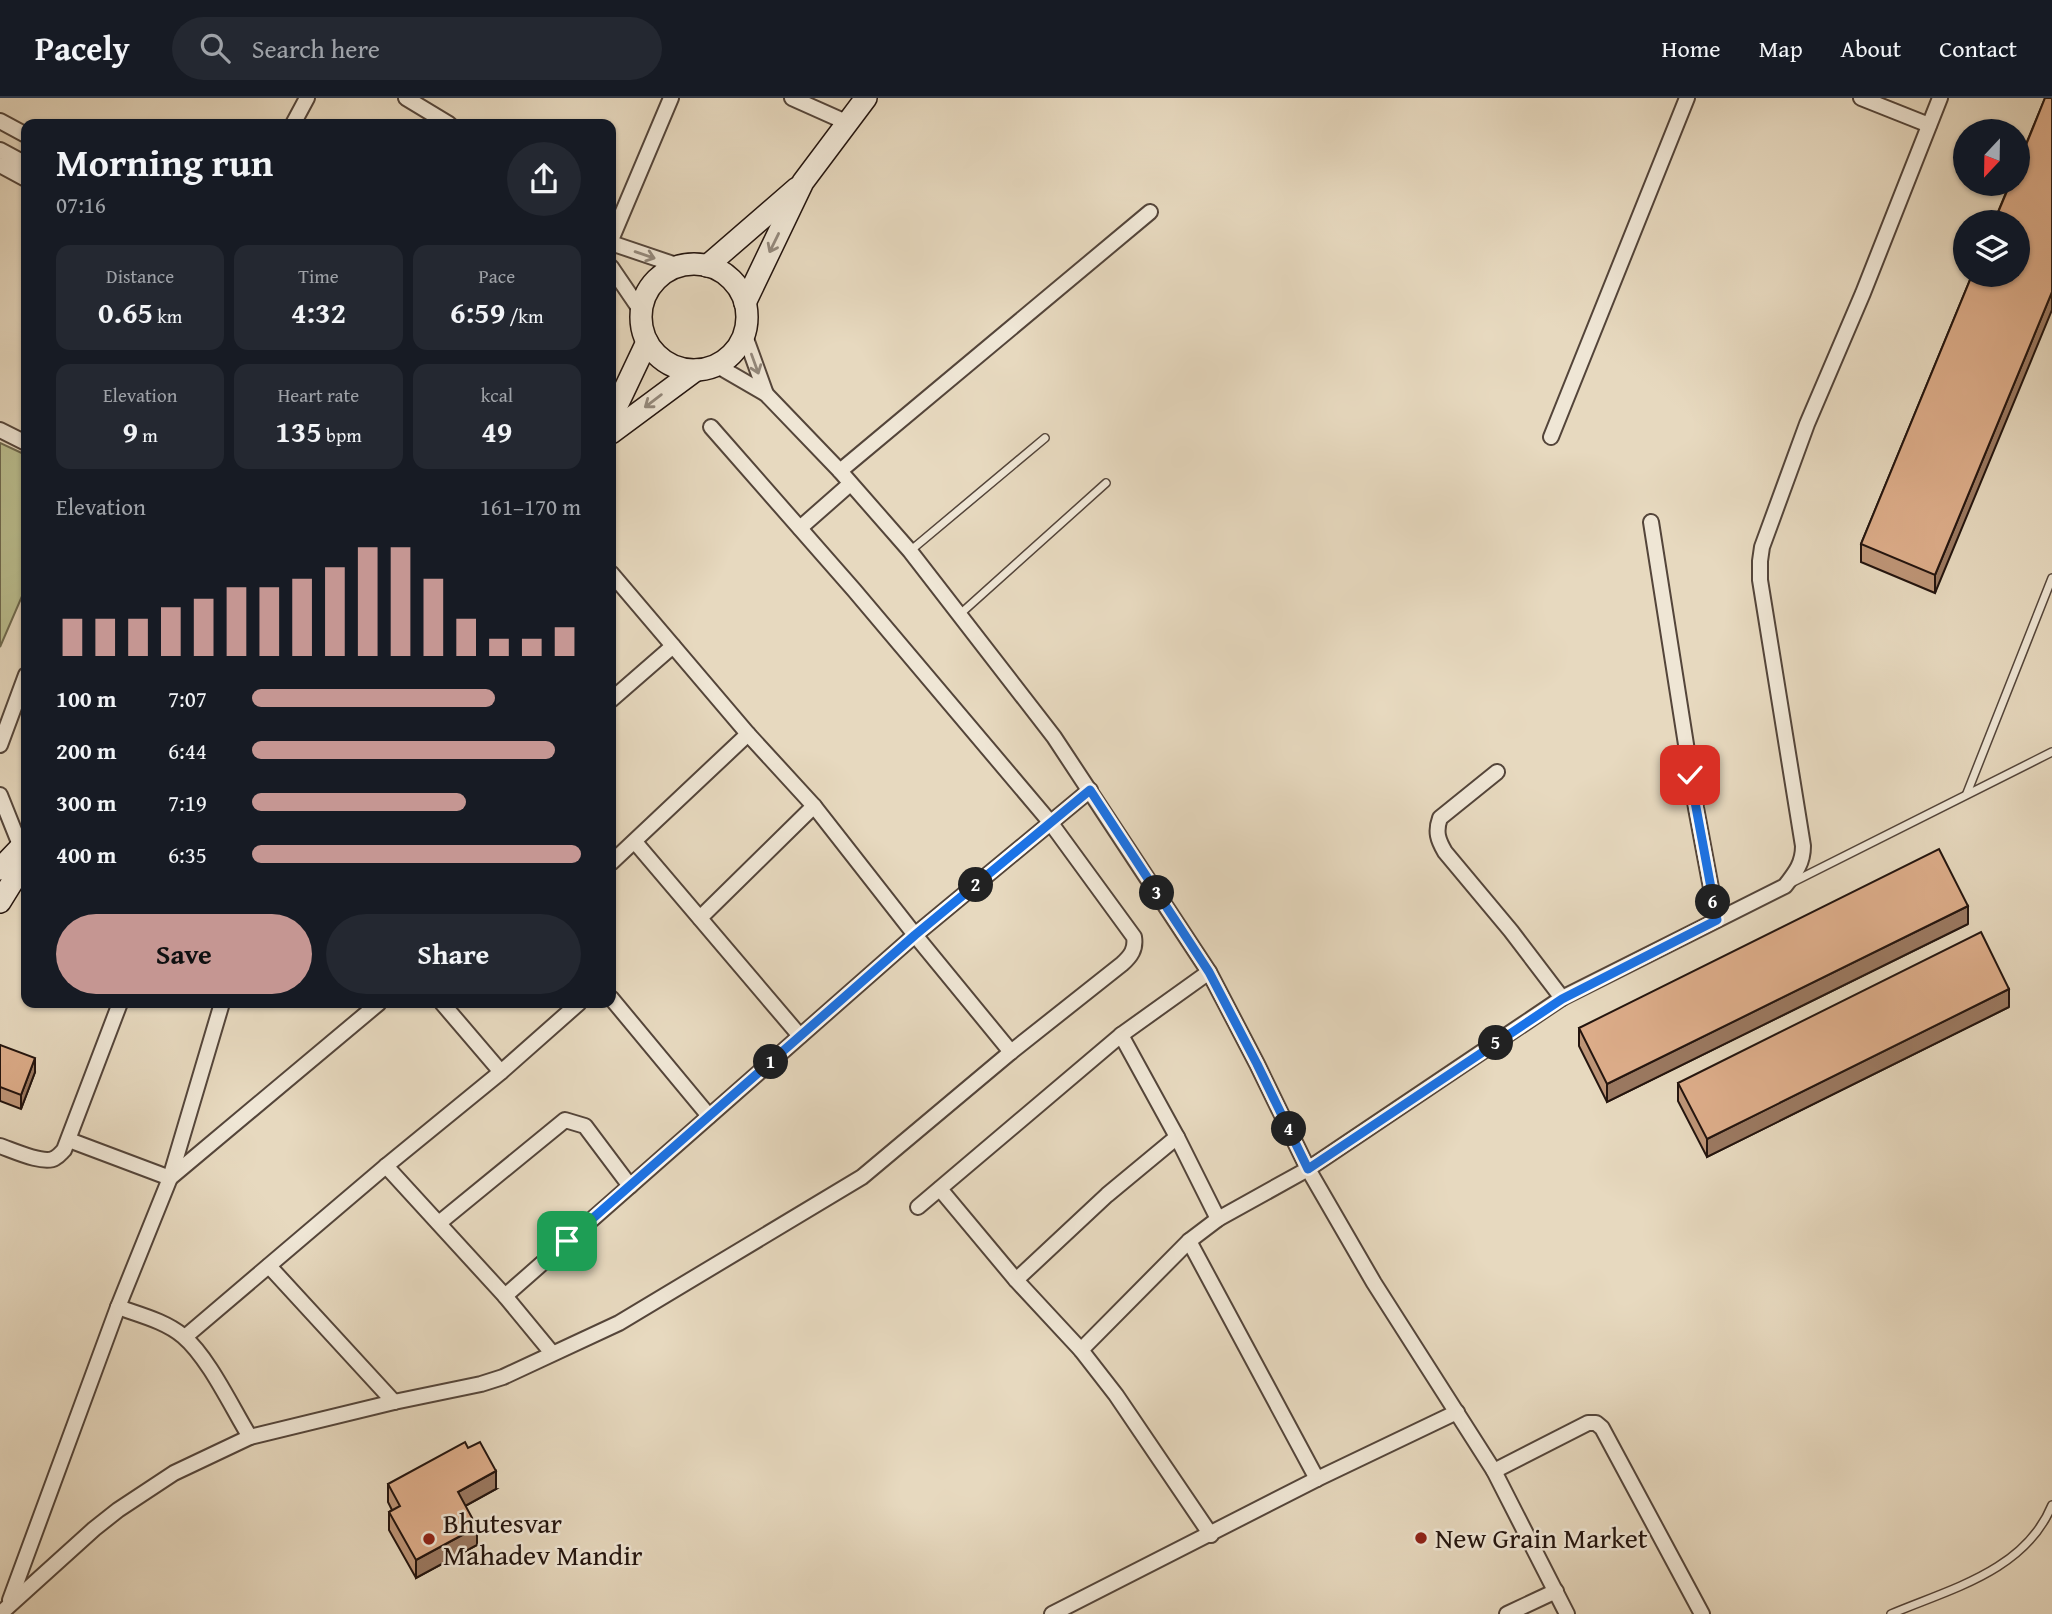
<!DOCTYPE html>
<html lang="en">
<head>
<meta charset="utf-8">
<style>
  body { margin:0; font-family:"Gentium Book Plus",serif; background:#242831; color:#f1f3f6; height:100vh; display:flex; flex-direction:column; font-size:26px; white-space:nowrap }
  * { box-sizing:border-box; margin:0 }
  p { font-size:23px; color:#9ea1a6 }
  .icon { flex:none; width:38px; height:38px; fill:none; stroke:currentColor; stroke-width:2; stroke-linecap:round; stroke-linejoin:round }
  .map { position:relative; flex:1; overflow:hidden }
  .side { position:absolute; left:21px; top:21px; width:595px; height:889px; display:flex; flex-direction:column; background:#171b24; border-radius:14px; box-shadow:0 2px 5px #0004 }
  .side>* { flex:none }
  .needle { width:46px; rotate:202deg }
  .controls { position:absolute; left:1953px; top:21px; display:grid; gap:14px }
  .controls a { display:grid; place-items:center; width:77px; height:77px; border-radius:50%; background:#171b24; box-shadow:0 2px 5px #0004; font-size:35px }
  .pin { position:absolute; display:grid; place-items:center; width:60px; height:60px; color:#fff; margin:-30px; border-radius:14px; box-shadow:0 4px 10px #0006 }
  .km { position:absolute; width:35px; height:35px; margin:-18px; border-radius:50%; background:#222; color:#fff; font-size:19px; line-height:35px; text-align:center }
  .round { display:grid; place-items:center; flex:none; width:74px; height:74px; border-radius:37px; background:#242831 }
  .overview { display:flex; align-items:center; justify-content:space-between; height:119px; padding:0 35px }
  h1 { font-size:38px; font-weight:700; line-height:52px }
  .stats { display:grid; grid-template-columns:repeat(3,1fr); gap:10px; height:119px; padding:7px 35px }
  .stats div { display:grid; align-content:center; border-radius:14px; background:#242831; text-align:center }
  .stats b { font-size:30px; font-weight:700 }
  .stats small { font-size:19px; font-weight:400 }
  .stats p { font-size:19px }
  .chart { height:196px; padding:14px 35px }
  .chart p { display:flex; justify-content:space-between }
  .chart svg { width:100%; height:126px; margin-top:7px; stroke:#c59692; stroke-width:6 }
  .button { display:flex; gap:14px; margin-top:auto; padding:14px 35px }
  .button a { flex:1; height:80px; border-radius:42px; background:#c59692; color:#111; font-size:28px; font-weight:700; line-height:80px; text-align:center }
  .button a+a { background:#242831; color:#f1f3f6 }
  ul { padding:0 35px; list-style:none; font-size:23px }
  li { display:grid; grid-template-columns:112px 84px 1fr; align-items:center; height:52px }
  li i { height:18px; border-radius:9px; background:#c59692 }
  header { display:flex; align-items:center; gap:42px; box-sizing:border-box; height:98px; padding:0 35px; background:#171b24; border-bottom:2px solid #363941 }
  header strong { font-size:33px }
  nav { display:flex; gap:38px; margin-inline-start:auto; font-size:24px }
  .search { width:490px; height:63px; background:#242831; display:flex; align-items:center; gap:18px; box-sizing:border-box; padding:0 24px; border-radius:38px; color:#9ea1a6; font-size:26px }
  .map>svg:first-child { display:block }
  .green { fill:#babe8f; stroke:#6e694e; stroke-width:2 }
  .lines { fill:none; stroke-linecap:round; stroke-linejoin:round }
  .lane-casing { stroke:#54453a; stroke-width:10 }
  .street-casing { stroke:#54453a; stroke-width:18 }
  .secondary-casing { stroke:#23140e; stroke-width:24 }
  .lane { stroke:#efe6d5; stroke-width:7 }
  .street { stroke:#efe6d5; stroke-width:14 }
  .secondary { stroke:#efe6d5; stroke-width:21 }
  .wall { fill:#be9577; stroke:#23140e; stroke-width:2 }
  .shaded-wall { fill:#9b7961; stroke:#23140e; stroke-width:2 }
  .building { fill:#ddad8a; stroke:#23140e; stroke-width:2 }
  .oneway { stroke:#93887b }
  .route-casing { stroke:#fff; stroke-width:14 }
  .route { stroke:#1a73e8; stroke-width:9 }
  .poi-dot { fill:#8f2418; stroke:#efe6d5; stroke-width:2.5 }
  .labels { text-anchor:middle; stroke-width:5; stroke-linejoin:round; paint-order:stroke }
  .poi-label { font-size:28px; fill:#23140e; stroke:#efe6d5; text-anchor:start }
</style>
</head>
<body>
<header>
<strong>Pacely</strong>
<div class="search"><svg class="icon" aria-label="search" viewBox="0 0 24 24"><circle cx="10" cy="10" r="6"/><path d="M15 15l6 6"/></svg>Search here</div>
<nav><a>Home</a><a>Map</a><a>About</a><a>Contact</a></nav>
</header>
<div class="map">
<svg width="2052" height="1516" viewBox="0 0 2052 1516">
  <rect width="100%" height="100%" fill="#e7d9bf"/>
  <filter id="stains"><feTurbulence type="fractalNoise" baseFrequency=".00286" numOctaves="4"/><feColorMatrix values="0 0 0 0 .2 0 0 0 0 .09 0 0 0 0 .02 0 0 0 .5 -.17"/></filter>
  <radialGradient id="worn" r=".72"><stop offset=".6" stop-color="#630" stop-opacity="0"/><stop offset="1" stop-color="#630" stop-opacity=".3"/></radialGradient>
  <polygon class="green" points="0,345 26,357 26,489 0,549"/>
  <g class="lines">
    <defs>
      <g id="lane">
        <polyline points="910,453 1045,340"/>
        <polyline points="959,517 1106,385"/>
        <polyline points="1967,695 2052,480"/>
        <polyline points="1793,784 2052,654"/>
        <path d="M1891,1516C1950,1491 2025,1473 2052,1407"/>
      </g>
      <g id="street">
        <polyline points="406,0 449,26"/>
        <polyline points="792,0 848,25"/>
        <polyline points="1861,0 1929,27"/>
        <polyline points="0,23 26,37"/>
        <polyline points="293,26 307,0"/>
        <polyline points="0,52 26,66"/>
        <polyline points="0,67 26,81"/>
        <polyline points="611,142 671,0"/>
        <polyline points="611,145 679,168"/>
        <polyline points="611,169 641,213"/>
        <polyline points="744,235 766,296"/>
        <polyline points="716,267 766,296 840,373 910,453 1054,639 1209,874 1257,966 1308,1071 1374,1185 1494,1373 1567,1516"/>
        <polyline points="0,332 26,345"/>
        <polyline points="1551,339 1687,0"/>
        <polyline points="840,373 1150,114"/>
        <polyline points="1651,424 1696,710 1717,822"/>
        <polyline points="800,430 850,386"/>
        <polyline points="611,475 748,636 814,708 915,837 1011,954"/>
        <polyline points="611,602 673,548"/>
        <polyline points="0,647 26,577"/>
        <path d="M1497,674L1440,720C1435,734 1438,742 1445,754L1511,833L1562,900"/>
        <polyline points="0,697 24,757"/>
        <polyline points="635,744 800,938"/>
        <polyline points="611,765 748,636"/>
        <polyline points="700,820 814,708"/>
        <polyline points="611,900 709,1018"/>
        <polyline points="442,905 501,974"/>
        <polyline points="1121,937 1177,1039 1218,1121"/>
        <polyline points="69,1042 170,1080 379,905"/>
        <path d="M0,1048C12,1052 44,1067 55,1060C59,1058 61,1055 64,1052L120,905"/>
        <polyline points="386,1068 505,1198 552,1255"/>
        <polyline points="940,1091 1016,1182 1081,1252 1116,1297 1211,1437"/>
        <polyline points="918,1109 1121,937 1209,874"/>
        <polyline points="439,1125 565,1022 585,1028 630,1088"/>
        <polyline points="1189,1143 1317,1381"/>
        <polyline points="269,1168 394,1304"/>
        <polyline points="1016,1182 1107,1097 1177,1039"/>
        <polyline points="505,1198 915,837 1090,692"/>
        <path d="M118,1209C140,1217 165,1223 183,1238C209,1260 232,1310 250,1339"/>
        <polyline points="185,1239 386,1068 501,974 579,905"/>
        <path d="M1081,1252L1189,1143L1218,1121L1308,1071L1562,900L1785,788C1796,774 1803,765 1803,748L1760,482V463L1762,449L1807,326L1863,195L1940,0"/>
        <polyline points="1494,1373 1588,1325 1596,1325 1602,1330 1702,1516"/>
        <polyline points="10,1502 118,1209 170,1080 222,905"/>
        <path d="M0,1516L94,1431L118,1412L174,1375L250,1339L394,1304L481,1286L503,1279L619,1225L862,1079L1011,954L1122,866C1131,858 1136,851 1134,839L1050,724L854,492L711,329"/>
        <polyline points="1052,1516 1317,1381 1457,1314"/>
        <polyline points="1507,1516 1556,1493"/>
      </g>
      <g id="secondary">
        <circle cx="694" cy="219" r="53"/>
        <polyline points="707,168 797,90"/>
        <polyline points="745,205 803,84 866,0"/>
        <polyline points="611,320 647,244"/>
        <polyline points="611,335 696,272"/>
        <polyline points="0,771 20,750 26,747"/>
        <polyline points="0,804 26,762"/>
      </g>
    </defs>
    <use href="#lane" class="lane-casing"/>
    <use href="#street" class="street-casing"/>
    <use href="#secondary" class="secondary-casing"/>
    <use href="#lane" class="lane"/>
    <use href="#street" class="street"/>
    <use href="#secondary" class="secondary"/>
  </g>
  <g class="wall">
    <polygon points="2045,0 1935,495 1861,464 1861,446"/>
    <polygon points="1968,826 1607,1004 1579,948 1579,930"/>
    <polygon points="2009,909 1707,1059 1678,1003 1678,985"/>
    <polygon points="0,947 35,974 21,1011 0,1003"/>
    <polygon points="388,1386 496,1391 465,1408 477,1447 416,1480 389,1432 389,1414 392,1412 388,1404"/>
  </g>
  <g class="shaded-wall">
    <polygon points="2052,194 2052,212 1935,495 1935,477"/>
    <polygon points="1968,808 1968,826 1607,1004 1607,986"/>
    <polygon points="2009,891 2009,909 1707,1059 1707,1041"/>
    <polygon points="35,960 35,974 21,1011 21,997"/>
    <polygon points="496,1373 496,1391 458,1412 458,1394"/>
    <polygon points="477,1429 477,1447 416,1480 416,1462"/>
  </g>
  <g class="building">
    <polygon points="2045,0 2052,0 2052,194 1935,477 1861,446 1972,177 2018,177 2018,124 1994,124 2010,86 2018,86 2018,67"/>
    <polygon points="1939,751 1968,808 1607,986 1579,930"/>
    <polygon points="1981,834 2009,891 1707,1041 1678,985"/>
    <polygon points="0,947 35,960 21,997 0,989"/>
    <polygon points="465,1344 468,1350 480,1344 496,1373 458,1394 477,1429 416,1462 389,1414 400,1408 388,1386"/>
  </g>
  <defs><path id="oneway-shaft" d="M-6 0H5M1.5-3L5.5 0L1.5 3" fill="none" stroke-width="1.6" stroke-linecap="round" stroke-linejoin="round" transform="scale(1.75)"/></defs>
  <g class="oneway">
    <use href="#oneway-shaft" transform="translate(774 145) rotate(116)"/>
    <use href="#oneway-shaft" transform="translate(645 157) rotate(19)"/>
    <use href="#oneway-shaft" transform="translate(755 266) rotate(70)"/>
    <use href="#oneway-shaft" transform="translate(653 303) rotate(143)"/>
  </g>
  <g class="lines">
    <defs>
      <polyline id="route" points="567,1143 915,837 1090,692 1209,874 1257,966 1308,1071 1562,901 1717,822 1690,677"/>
    </defs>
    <use href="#route" class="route-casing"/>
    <use href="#route" class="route"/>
  </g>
  <g class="poi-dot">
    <circle cx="1421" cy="1440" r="7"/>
    <circle cx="429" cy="1441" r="7"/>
  </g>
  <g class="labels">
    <g class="poi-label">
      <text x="443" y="1435">Bhutesvar<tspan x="443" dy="32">Mahadev Mandir</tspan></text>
      <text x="1435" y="1450">New Grain Market</text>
    </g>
  </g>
  <rect width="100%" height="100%" filter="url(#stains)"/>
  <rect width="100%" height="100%" fill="url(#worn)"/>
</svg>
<div class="controls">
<a><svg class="needle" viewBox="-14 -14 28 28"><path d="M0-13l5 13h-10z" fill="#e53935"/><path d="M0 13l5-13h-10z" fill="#9ea1a6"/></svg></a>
<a><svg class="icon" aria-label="layers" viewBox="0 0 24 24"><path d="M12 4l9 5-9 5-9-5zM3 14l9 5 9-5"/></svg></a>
</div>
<div class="pin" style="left:567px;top:1143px;background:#1e9e55"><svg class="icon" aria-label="arrive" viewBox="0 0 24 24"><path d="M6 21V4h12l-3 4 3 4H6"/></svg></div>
<div class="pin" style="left:1690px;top:677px;background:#d93025"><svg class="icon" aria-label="check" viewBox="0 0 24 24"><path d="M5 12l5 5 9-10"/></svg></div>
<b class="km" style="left:771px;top:964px">1</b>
<b class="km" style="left:976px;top:787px">2</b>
<b class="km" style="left:1157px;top:795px">3</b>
<b class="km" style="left:1289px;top:1031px">4</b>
<b class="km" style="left:1496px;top:945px">5</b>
<b class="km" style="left:1713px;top:804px">6</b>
<section class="side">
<div class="overview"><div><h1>Morning run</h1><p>07:16</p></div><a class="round"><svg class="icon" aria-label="share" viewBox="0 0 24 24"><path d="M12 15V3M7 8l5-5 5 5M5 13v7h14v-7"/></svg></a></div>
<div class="stats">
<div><p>Distance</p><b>0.65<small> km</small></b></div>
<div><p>Time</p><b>4:32</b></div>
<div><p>Pace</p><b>6:59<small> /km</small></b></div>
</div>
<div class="stats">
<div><p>Elevation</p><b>9<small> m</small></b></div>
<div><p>Heart rate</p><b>135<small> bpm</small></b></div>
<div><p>kcal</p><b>49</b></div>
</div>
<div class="chart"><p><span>Elevation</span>161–170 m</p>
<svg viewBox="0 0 160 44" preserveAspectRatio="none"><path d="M5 44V31M15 44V31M25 44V31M35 44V27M45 44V24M55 44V20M65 44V20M75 44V17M85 44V13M95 44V6M105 44V6M115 44V17M125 44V31M135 44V38M145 44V38M155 44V34"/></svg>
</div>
<ul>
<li><b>100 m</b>7:07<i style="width:74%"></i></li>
<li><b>200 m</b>6:44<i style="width:92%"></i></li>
<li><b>300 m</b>7:19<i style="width:65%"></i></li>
<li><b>400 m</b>6:35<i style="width:100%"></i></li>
</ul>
<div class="button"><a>Save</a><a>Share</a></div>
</section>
</div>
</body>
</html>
